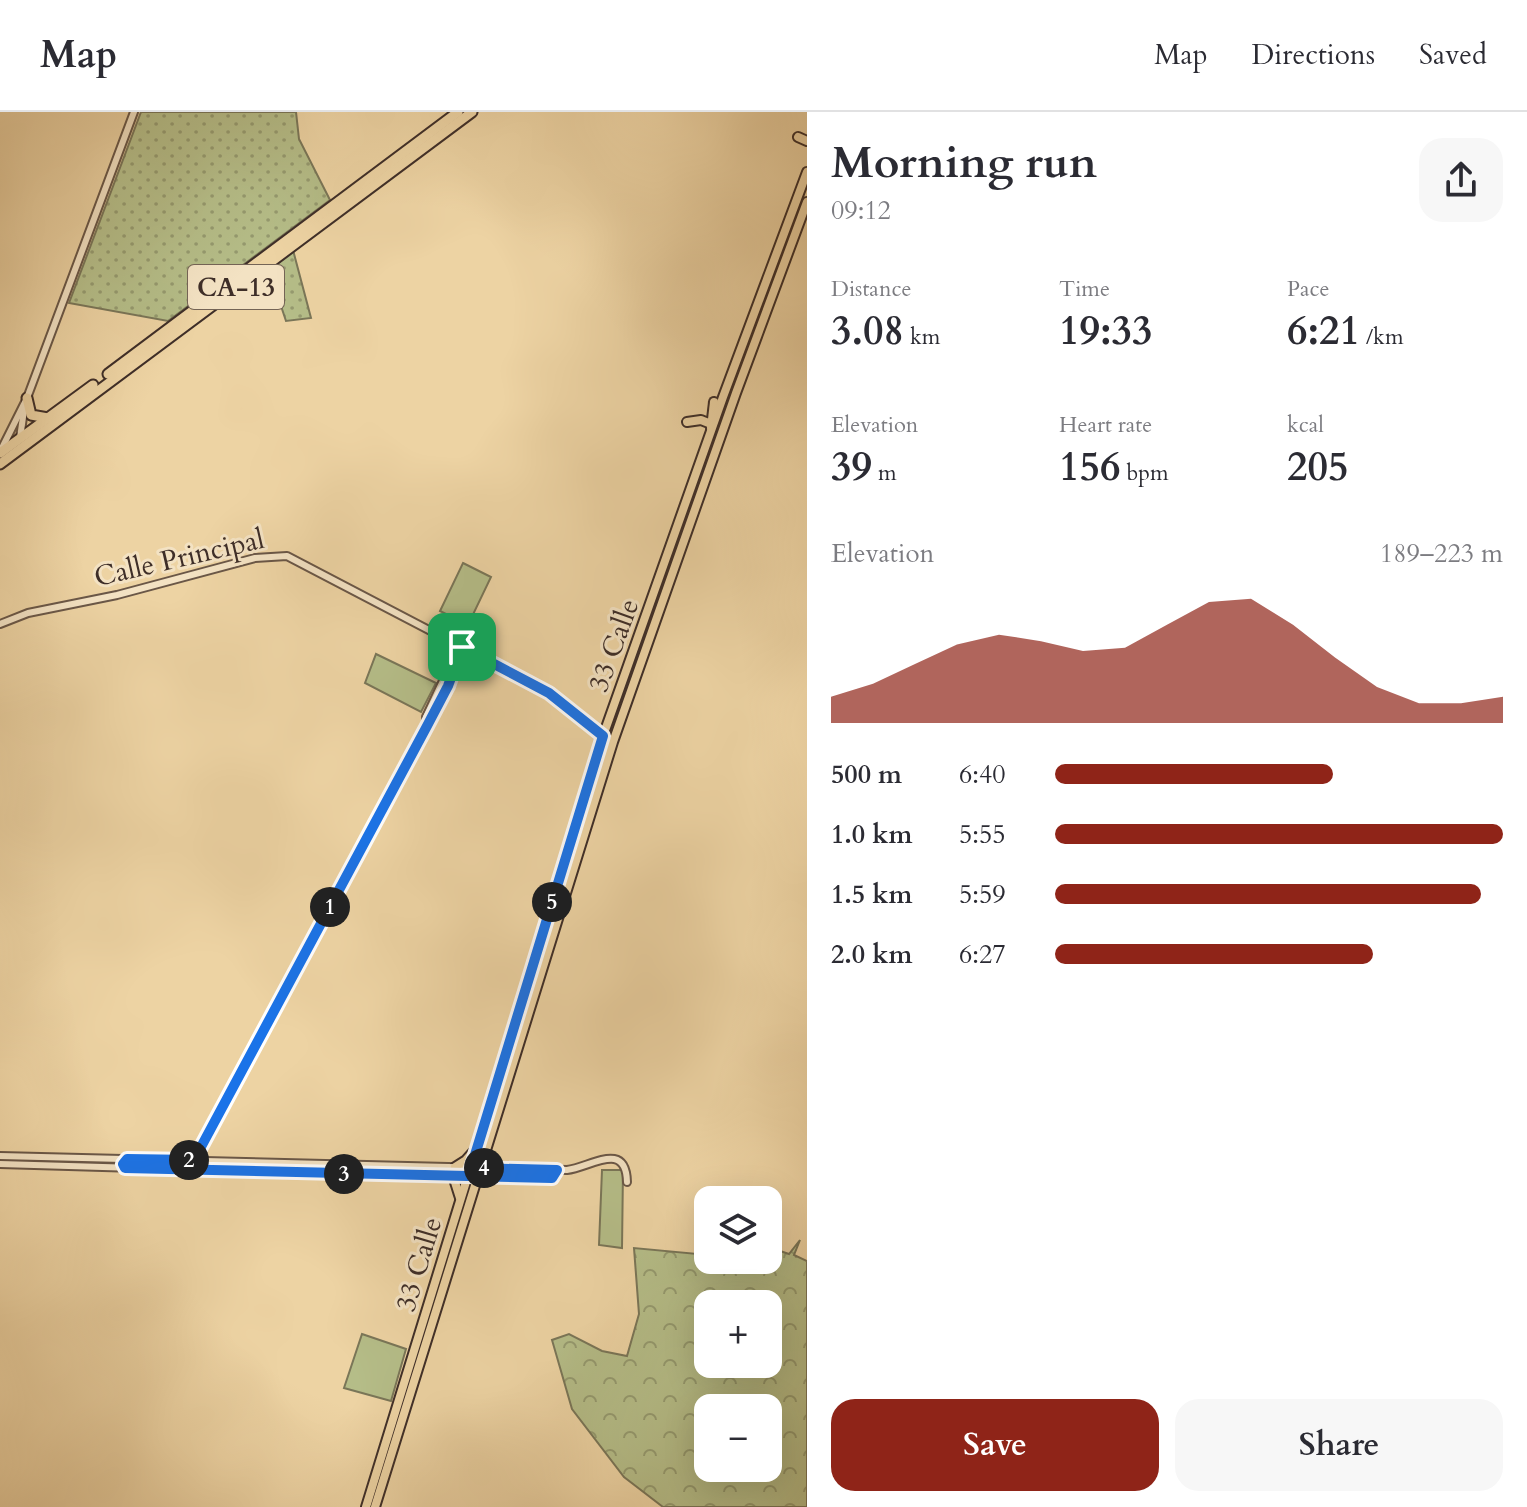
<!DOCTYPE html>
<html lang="en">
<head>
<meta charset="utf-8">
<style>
  body { margin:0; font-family:Cardo,serif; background:#f7f7f7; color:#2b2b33; height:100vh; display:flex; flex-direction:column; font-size:30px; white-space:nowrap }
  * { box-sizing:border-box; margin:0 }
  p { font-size:26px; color:#7c7c81 }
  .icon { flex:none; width:44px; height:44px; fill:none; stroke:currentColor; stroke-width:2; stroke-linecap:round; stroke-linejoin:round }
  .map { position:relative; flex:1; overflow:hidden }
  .panel { display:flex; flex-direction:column; background:#fff; width:720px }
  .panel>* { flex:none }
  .controls { position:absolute; left:694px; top:1074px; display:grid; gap:16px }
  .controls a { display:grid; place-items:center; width:88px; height:88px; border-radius:16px; background:#fff; box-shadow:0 8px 32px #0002; font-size:40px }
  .pin { position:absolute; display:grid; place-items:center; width:68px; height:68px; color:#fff; margin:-34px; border-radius:16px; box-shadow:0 4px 12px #0006 }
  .km { position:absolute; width:40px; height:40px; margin:-20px; border-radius:50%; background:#222; color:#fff; font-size:22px; line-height:40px; text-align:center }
  .round { display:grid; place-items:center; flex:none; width:84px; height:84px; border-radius:24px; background:#f7f7f7 }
  .head { display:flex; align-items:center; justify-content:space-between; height:136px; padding:0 24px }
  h1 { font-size:44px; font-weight:600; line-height:60px }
  .figures { display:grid; grid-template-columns:repeat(3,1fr); gap:12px; height:136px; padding:8px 24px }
  .figures div { display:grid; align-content:center }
  .figures b { font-size:40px; font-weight:600 }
  .figures small { font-size:22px; font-weight:400 }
  .figures p { font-size:22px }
  .chart { height:224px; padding:16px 24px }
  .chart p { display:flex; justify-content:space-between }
  .chart svg { width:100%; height:144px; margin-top:8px; fill:#8f2418; opacity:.7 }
  .action { display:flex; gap:16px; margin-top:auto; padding:16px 24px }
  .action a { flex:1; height:92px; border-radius:24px; background:#8f2418; color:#fff; font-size:32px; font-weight:600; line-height:92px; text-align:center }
  .action a+a { background:#f7f7f7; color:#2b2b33 }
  ul { padding:0 24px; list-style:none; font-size:26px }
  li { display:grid; grid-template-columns:128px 96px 1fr; align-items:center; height:60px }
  li i { height:20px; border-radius:10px; background:#8f2418 }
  header { display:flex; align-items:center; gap:48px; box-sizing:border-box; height:112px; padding:0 40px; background:#fff; border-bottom:2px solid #e1e1e2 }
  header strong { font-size:38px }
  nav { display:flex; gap:44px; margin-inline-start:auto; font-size:28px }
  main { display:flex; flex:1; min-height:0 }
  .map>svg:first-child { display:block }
  .grass { fill:url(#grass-dots); stroke:#7a7658; stroke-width:2 }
  .forest { fill:url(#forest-crowns); stroke:#7a7658; stroke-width:2; fill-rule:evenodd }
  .park { fill:#b5bd88; stroke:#7a7658; stroke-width:2 }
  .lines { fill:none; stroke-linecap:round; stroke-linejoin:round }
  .tertiary-casing { stroke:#6a5747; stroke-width:10 }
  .primary-casing { stroke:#3e2e28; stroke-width:12 }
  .trunk-casing { stroke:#3e2e28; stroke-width:13 }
  .tertiary { stroke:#f3e2c3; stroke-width:6 }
  .primary { stroke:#edd3a3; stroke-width:8 }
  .trunk { stroke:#edd3a3; stroke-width:9 }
  .route-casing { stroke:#fff; stroke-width:16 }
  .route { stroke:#1a73e8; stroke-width:10 }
  .labels { text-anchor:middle; stroke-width:6; stroke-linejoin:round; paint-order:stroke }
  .shield { fill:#f3e2c3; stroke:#746456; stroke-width:2 }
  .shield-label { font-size:26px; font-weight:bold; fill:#3e2e28 }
  .street-label { font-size:28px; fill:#3e2e28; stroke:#f3e2c3 }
</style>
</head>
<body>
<header>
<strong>Map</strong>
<nav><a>Map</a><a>Directions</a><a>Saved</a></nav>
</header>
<main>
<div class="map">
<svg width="807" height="1395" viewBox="0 0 807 1395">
  <defs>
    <pattern id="grass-dots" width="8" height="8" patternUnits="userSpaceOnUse" patternTransform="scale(2)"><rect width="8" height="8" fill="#b5bd88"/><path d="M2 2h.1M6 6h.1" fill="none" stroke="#959a6f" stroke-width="1.8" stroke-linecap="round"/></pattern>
    <pattern id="forest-crowns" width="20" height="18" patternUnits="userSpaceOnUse" patternTransform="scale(2)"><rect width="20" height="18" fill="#b5bd88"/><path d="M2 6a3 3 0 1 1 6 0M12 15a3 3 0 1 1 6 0" fill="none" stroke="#959a6f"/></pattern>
  </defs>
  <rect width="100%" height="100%" fill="#edd3a3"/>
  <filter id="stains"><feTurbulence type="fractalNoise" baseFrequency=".0025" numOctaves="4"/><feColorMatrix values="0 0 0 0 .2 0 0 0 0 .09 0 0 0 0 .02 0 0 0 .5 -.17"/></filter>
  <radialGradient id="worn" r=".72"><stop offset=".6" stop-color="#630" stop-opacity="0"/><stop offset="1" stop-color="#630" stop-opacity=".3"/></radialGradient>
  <g class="grass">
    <polygon points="141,0 296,0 299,27 330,88 168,209 69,191"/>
    <polygon points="293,138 311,206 286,209 279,188 274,189 252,166"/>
  </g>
  <path class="forest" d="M708,1118V1148H768V1135L789,1142L800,1128L794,1143L807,1149V1395H663L624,1365L572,1297L552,1228L569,1222L602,1239L627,1244L639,1202L634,1136L697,1142L699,1119ZM708,1192H768V1252H708ZM708,1296H768V1356H708Z"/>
  <g class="park">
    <polygon points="463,451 491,465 468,513 440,499"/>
    <polygon points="376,542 436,571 421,600 365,571"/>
    <polygon points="602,1058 623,1058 622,1136 599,1133"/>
    <polygon points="362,1222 406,1237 391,1289 344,1276"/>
  </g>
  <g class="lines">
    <defs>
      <g id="tertiary">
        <polyline points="20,326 24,298"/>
        <polyline points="2,336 27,286 134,0"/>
        <polyline points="0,512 28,501 117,483 255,446 287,444 542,577 603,624"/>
        <polyline points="427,614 426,605 457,539 462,535"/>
        <path d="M0,1044L567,1058C591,1055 626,1028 627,1070"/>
        <polyline points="0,1052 171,1057"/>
        <polyline points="169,1057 185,1055 193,1050 427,614 448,574 462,535"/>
        <polyline points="182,1058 552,1066 557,1058"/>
      </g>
      <g id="primary">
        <polyline points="798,25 807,29"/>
        <polyline points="687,310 701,308 711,312"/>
        <polyline points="711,316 714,290"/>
        <polyline points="455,1055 466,1048 474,1039"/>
        <polyline points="453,1064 460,1086"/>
        <polyline points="366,1395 603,624 723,285 807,60"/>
        <polyline points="375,1395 613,630 736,281 807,90"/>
      </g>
      <g id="trunk">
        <polyline points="108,262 458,0"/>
        <polyline points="27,286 31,303 48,306"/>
        <polyline points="0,341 93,273"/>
        <polyline points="0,352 472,0"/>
      </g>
    </defs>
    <use href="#tertiary" class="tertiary-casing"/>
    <use href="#primary" class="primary-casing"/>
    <use href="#trunk" class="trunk-casing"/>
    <use href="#tertiary" class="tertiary"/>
    <use href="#primary" class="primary"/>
    <use href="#trunk" class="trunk"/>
  </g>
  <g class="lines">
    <defs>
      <polygon id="route" points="462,535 549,581 603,624 471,1056 557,1058 552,1066 125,1056 123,1052 127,1047 194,1048 427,614 448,574"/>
    </defs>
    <use href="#route" class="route-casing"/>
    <use href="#route" class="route"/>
  </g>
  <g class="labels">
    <rect class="shield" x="188" y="153" width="96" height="44" rx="6"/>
    <g class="shield-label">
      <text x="236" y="184">CA-13</text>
    </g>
    <g class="street-label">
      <text transform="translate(179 445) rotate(-13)" y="10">Calle Principal</text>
      <text transform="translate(613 533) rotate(-70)" y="10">33 Calle</text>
      <text transform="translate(418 1152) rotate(-73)" y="10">33 Calle</text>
    </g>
  </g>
  <rect width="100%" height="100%" filter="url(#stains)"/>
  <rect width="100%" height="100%" fill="url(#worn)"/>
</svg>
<div class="controls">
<a><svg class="icon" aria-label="layers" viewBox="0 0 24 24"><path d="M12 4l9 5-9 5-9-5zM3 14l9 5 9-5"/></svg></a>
<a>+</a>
<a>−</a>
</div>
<div class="pin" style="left:462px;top:535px;background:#1e9e55"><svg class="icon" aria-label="arrive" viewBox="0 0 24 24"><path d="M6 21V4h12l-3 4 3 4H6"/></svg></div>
<b class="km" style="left:330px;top:795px">1</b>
<b class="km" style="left:189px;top:1048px">2</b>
<b class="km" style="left:344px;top:1062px">3</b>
<b class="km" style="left:484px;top:1056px">4</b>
<b class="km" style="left:552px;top:790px">5</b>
</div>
<section class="panel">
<div class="head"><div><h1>Morning run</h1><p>09:12</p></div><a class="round"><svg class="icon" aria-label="share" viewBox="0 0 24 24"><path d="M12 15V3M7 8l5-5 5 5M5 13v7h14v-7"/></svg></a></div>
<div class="figures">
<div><p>Distance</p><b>3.08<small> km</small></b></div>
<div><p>Time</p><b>19:33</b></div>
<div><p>Pace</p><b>6:21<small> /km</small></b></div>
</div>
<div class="figures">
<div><p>Elevation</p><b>39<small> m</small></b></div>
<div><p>Heart rate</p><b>156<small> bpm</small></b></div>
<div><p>kcal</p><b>205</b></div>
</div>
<div class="chart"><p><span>Elevation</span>189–223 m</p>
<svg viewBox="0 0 160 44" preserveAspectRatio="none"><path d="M0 44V36L10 32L20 26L30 20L40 17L50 19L60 22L70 21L80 14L90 7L100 6L110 14L120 24L130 33L140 38L150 38L160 36V44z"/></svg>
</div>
<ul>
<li><b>500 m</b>6:40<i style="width:62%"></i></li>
<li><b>1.0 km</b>5:55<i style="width:100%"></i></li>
<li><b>1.5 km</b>5:59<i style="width:95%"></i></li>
<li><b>2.0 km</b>6:27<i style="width:71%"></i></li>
</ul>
<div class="action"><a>Save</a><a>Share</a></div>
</section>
</main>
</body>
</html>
